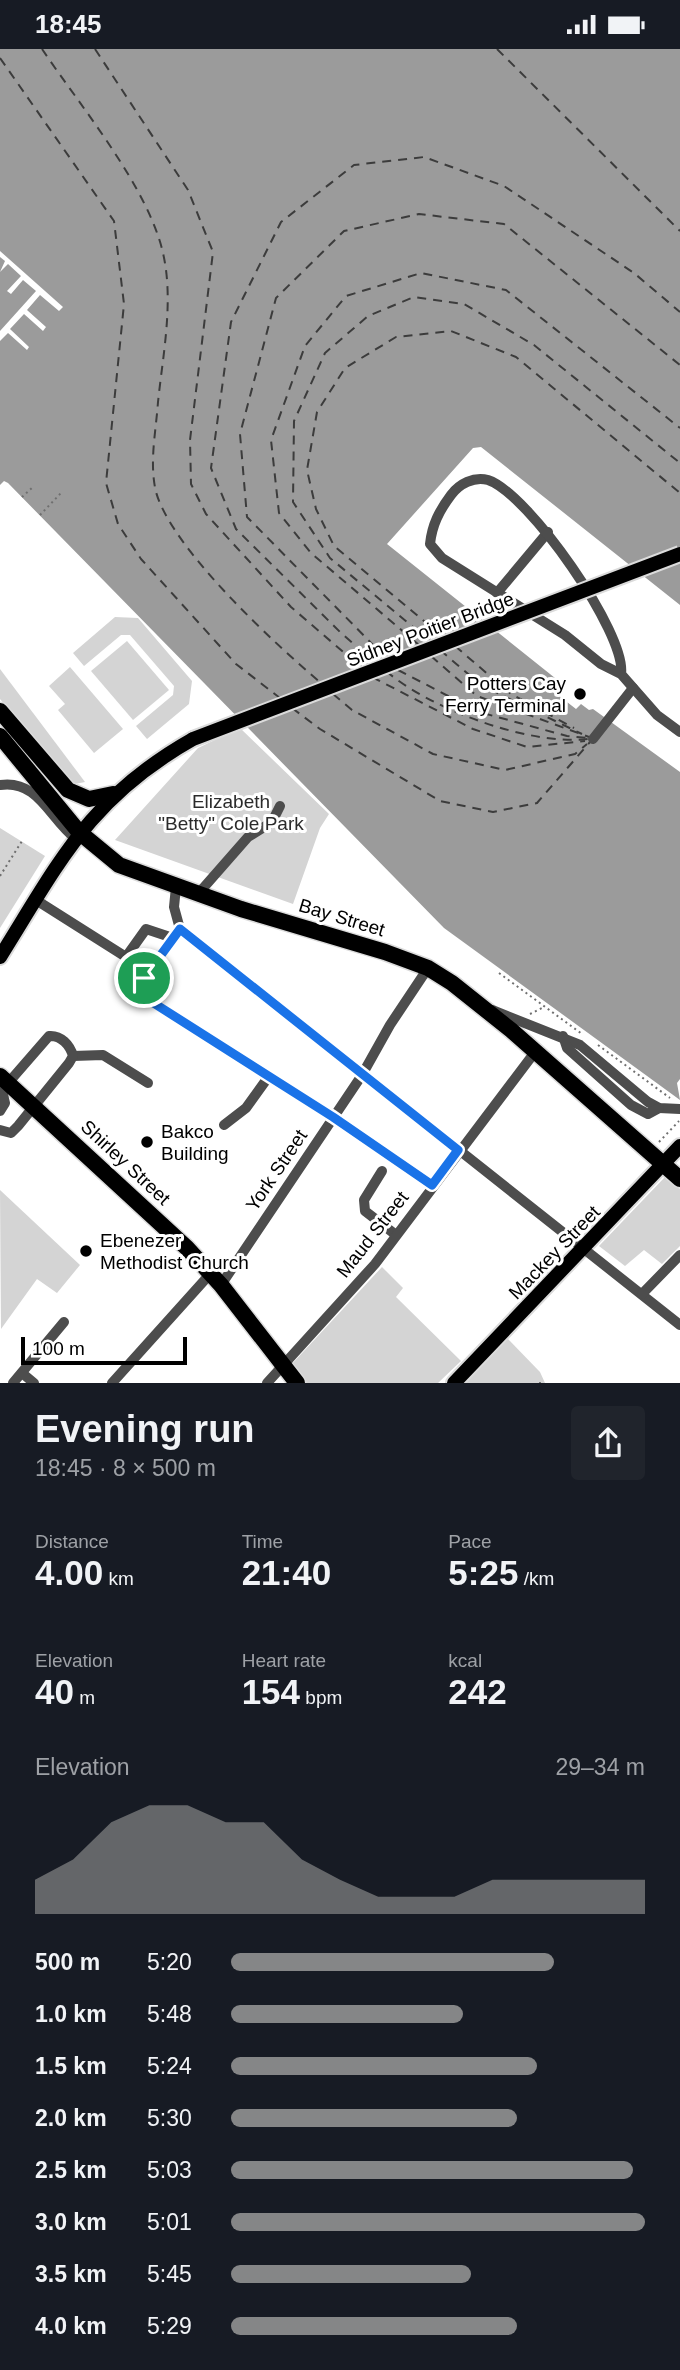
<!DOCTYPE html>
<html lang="en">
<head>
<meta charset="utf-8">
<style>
  body { margin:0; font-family:Arial,sans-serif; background:#20242c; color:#f1f3f6; height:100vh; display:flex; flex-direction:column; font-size:26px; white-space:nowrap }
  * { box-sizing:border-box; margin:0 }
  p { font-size:23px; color:#9ea1a6 }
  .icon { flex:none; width:38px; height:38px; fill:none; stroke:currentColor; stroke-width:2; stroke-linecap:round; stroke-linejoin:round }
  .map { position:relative; height:1334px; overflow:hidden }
  .side { display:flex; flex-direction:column; background:#171b24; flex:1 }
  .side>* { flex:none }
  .scale { position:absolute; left:21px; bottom:18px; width:166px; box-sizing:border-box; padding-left:7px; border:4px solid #000; border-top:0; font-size:19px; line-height:24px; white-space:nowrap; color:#000; -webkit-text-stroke:5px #fff; paint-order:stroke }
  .pin { position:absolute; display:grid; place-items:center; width:60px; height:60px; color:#fff; margin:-30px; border:4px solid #fff; border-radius:50%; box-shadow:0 2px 7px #0007 }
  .round { display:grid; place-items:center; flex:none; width:74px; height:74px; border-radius:7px; background:#20242c }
  .overview { display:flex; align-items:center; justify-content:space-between; height:119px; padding:0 35px }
  h1 { font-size:38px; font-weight:800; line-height:52px }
  .metrics { display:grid; grid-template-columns:repeat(3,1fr); gap:10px; height:119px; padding:7px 35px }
  .metrics div { display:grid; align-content:center }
  .metrics b { font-size:35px; font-weight:800 }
  .metrics small { font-size:19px; font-weight:400 }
  .metrics p { font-size:19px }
  .chart { height:196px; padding:14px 35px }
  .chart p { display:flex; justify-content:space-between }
  .chart svg { width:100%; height:126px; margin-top:7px; fill:#858687; opacity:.7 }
  ul { padding:0 35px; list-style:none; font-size:23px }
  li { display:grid; grid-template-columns:112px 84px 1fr; align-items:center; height:52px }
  li i { height:18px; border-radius:9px; background:#858687 }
  .status { display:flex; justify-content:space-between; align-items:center; height:49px; padding:0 35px; background:#171b24; direction:ltr }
  .status svg { height:19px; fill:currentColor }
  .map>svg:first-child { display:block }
  .green { fill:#d4d4d4 }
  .water { fill:#9b9b9b }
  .pier { fill:#fff }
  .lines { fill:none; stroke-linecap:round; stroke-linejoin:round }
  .ferry { stroke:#3c3c3c; stroke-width:2; stroke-dasharray:9 7; stroke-linecap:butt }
  .major-casing { stroke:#dbdbdb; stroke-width:18 }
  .highway-casing { stroke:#dbdbdb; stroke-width:19 }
  .path { stroke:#6f6f6f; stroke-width:2; stroke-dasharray:2 3.5; stroke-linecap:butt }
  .minor { stroke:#4d4d4d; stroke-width:10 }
  .major { stroke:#000; stroke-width:14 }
  .highway { stroke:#000; stroke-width:16 }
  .major-bridge-casing { stroke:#dbdbdb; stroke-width:18; stroke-linecap:butt }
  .major-bridge { stroke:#000; stroke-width:14 }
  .route-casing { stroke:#fff; stroke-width:14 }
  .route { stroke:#1a73e8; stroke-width:9 }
  .poi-dot { fill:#000; stroke:#fff; stroke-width:2.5 }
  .labels { text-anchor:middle; stroke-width:6; stroke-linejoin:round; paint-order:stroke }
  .street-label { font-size:19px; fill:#000; stroke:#fff }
  .poi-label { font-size:19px; fill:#000; stroke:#fff; text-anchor:start }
  .park-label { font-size:19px; fill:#2b2b2b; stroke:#fff }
</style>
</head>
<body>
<div class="status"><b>18:45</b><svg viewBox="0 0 49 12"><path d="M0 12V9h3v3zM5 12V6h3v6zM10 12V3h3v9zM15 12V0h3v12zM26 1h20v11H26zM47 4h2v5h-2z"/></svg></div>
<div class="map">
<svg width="680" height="1334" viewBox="0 0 680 1334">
  <rect width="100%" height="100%" fill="#fff"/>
  <g class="green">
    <polygon points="115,568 138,569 192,632 189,655 147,690 136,677 173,646 174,637 130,586 121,586 84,617 73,604"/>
    <polygon points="127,592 169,641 133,671 91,622"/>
    <polygon points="70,618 123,680 94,704 58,661 65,655 49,637"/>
    <polygon points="0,620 85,733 70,736 0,650"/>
    <polygon points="240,679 329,765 320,779 293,855 115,791 198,699"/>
    <polygon points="0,779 45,807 0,879"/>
    <polygon points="665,1128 680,1140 680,1197 662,1215 644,1201 625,1217 599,1197"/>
    <polygon points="0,1141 80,1216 57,1244 37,1230 1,1280"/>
    <polygon points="382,1218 403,1239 396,1248 461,1312 438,1334 304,1334 290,1317"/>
    <polygon points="507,1289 540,1323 545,1334 464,1334"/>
  </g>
  <polygon class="water" points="0,0 680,0 680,556 481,398 473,399 387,495 555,629 549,639 576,660 581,655 589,661 593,660 680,723 680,1030 677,1034 680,1051 444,879 8,434 4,432 0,436"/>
  <polygon class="pier" points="0,202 63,258 59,262 40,246 27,261 46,278 43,282 24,265 10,280 29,298 27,301 8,284 0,292 0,282 36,242 23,231 11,245 7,242 21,227 8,215 0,223 5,212 0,208"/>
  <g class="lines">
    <g class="ferry">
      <path d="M42,0C81,58 148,138 163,204C174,252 163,305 158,353C156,382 149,414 156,443C172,500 275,595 321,634"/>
      <polyline points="95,0 188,141 213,203 190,391 191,435 206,465 291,558 363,620"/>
      <polyline points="497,0 680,182"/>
      <polyline points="0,9 114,172 124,255 106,434 118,475 141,510 236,615 280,649"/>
      <polyline points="442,587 334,497 316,460 307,421 317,363 345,319 396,288 451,282 516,308 680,444"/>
      <polyline points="431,593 330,509 293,453 294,372 325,304 368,267 414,248 464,255 534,296 680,414"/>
      <polyline points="419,596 311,504 279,464 271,391 305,297 346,247 421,224 506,241 680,379"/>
      <polyline points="455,597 511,645 574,679"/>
      <polyline points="440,601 481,636 582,685"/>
      <polyline points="431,607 477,647 589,688"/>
      <polyline points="386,609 247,468 240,385 276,249 344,182 419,165 504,175 680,316"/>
      <polyline points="376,614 341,584 236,480 211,419 231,273 281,173 354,116 424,108 504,137 634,224 680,263"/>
      <polyline points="398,621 479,663 567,687 588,689"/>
      <path d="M386,622C430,660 530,697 588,690"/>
      <polyline points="372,628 473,680 527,698 585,692"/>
      <polyline points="333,645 352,661 433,705 505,721 575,705 587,695"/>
      <polyline points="292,659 320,680 440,752 493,763 537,754 590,693"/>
    </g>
    <defs>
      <g id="major">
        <path d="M0,908C60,812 90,748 193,690"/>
        <polyline points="454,1334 680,1097"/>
      </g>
      <g id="highway">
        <polyline points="0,662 68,741 89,750 113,745"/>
        <polyline points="0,687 79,783 119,816 241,860 385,903 428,919 452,934 511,981 680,1130"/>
        <polyline points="0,1027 187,1199 221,1236 297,1334"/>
      </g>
    </defs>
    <use href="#major" class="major-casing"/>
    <use href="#highway" class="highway-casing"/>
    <g class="path">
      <polyline points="22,448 33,438"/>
      <polyline points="40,466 61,444"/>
      <polyline points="0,827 22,792"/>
      <polyline points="499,924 582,985"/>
      <polyline points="530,965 544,958"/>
      <polyline points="598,996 670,1049"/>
      <polyline points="659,1093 679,1072"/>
      <polyline points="540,1333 540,1334"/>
    </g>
    <g class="minor">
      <polyline points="497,544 548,483"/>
      <path d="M621,625C627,585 528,444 488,431C474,427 459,435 451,446C439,462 432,476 430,495L442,509L565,586L601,615L621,625L657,666L680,683"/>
      <polyline points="593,690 633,639"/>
      <path d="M0,736C38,730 50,770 75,789"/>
      <polyline points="176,838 174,858 180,880 680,1276"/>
      <polyline points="198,845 248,788 272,773 280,757"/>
      <polyline points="36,851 126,908 146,880 173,889"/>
      <polyline points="180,880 144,929 144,945 152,953 333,1068 432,1136"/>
      <polyline points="148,922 168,933"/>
      <polyline points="492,961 580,996 648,1053 659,1059 680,1060"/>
      <polyline points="563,987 567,999 631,1056 648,1065 659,1059"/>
      <polyline points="73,1007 103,1006 148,1034"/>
      <path d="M0,1062L5,1054L2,1041L49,987C61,986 70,996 73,1007L69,1014L18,1077L11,1084L0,1081"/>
      <polyline points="224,1076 246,1059 269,1027"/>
      <polyline points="382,1122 364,1151 365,1162 396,1186"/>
      <polyline points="221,1236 362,1026 390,976 428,919"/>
      <polyline points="642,1245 680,1206"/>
      <polyline points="22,1324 34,1334"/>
      <polyline points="13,1334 64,1273"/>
      <polyline points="112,1334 211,1224"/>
      <polyline points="267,1334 375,1215 535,1003"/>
    </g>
    <use href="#major" class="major"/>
    <use href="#highway" class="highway"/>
    <defs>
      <polyline id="major-bridge" points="193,690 680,505"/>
    </defs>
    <use href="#major-bridge" class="major-bridge-casing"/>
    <use href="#major-bridge" class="major-bridge"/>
  </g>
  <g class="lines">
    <defs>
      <polygon id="route" points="180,880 458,1101 432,1136 333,1068 152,953 145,945 144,929"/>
    </defs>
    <use href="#route" class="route-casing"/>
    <use href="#route" class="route"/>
  </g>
  <g class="poi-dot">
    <circle cx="580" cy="645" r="7"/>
    <circle cx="147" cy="1093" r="7"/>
    <circle cx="86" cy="1202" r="7"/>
  </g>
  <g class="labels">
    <g class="street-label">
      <text transform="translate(430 580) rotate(-21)" y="7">Sidney Poitier Bridge</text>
      <text transform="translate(342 868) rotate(17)" y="7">Bay Street</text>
      <text transform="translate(126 1113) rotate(43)" y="7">Shirley Street</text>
      <text transform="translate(276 1121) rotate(-56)" y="7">York Street</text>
      <text transform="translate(372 1185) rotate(-52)" y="7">Maud Street</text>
      <text transform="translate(554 1203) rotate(-46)" y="7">Mackey Street</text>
    </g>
    <g class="poi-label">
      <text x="566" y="641" text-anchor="end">Potters Cay<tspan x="566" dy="22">Ferry Terminal</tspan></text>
      <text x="161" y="1089">Bakco<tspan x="161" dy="22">Building</tspan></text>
      <text x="100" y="1198">Ebenezer<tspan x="100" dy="22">Methodist Church</tspan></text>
    </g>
    <g class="park-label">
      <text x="231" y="759">Elizabeth<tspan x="231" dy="22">"Betty" Cole Park</tspan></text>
    </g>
  </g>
</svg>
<div class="scale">100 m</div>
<div class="pin" style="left:144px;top:929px;background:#1e9e55"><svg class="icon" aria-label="arrive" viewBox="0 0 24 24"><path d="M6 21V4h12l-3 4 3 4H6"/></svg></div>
</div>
<section class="side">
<div class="overview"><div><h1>Evening run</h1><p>18:45 · 8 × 500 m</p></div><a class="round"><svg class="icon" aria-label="share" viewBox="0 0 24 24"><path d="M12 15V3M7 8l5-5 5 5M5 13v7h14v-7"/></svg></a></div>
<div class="metrics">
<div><p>Distance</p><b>4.00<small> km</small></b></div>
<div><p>Time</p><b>21:40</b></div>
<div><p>Pace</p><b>5:25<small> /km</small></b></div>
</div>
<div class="metrics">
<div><p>Elevation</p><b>40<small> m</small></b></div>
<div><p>Heart rate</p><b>154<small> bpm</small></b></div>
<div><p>kcal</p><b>242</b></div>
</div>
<div class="chart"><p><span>Elevation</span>29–34 m</p>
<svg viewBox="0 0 160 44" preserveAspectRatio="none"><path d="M0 44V32L10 25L20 12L30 6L40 6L50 12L60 12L70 25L80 32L90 38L100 38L110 38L120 32L130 32L140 32L150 32L160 32V44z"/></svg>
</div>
<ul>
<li><b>500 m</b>5:20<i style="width:78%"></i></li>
<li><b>1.0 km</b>5:48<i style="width:56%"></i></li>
<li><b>1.5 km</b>5:24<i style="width:74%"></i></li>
<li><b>2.0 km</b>5:30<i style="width:69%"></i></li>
<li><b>2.5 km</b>5:03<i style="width:97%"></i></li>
<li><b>3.0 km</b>5:01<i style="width:100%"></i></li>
<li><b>3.5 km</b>5:45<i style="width:58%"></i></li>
<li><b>4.0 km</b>5:29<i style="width:69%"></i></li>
</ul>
</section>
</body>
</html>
